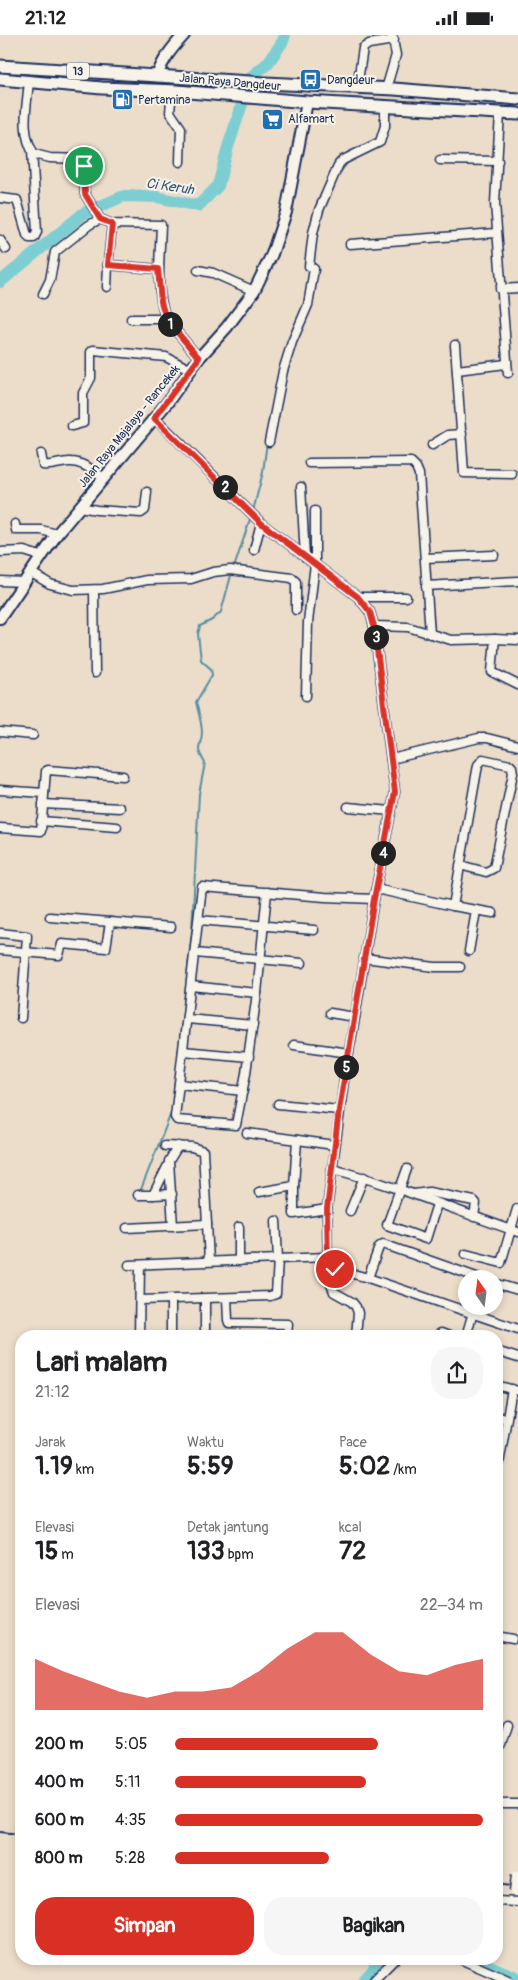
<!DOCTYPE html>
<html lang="id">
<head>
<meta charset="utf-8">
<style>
  body { margin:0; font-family:Pangolin,sans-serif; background:#f6f6f6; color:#202124; height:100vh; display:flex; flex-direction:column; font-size:19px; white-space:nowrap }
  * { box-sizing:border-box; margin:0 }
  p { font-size:16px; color:#757577 }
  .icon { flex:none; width:28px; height:28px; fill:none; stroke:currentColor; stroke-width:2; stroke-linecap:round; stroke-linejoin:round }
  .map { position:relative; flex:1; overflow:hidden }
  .details { position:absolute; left:15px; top:1295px; width:488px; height:635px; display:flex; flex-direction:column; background:#fff; border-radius:20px; box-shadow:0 2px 8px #0003 }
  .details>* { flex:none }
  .needle { width:32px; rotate:346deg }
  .fabs { position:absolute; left:458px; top:1235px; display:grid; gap:10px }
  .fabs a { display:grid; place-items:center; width:45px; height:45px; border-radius:50%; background:#fff; box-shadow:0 2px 8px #0003; font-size:25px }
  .pin { position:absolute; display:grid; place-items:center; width:42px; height:42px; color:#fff; margin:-21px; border:2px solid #fff; border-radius:50%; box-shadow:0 1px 5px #0007 }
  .km { position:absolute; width:25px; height:25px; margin:-12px; border-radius:50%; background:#222; color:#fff; font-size:14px; line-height:25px; text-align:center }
  .round { display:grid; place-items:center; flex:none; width:52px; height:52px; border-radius:20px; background:#f6f6f6 }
  .headline { display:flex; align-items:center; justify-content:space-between; height:85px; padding:0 20px }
  h1 { font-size:28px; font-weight:700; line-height:38px }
  .stats { display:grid; grid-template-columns:repeat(3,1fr); gap:8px; height:85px; padding:5px 20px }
  .stats div { display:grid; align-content:center }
  .stats b { font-size:25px; font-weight:700 }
  .stats small { font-size:14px; font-weight:400 }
  .stats p { font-size:14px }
  .chart { height:140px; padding:10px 20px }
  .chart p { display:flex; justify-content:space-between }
  .chart svg { width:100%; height:90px; margin-top:5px; fill:#d93025; opacity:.7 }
  .cta { display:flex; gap:10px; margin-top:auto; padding:10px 20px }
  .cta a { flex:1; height:58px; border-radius:20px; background:#d93025; color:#fff; font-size:20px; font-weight:700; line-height:58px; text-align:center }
  .cta a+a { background:#f6f6f6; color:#202124 }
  ul { padding:0 20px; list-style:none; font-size:16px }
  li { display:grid; grid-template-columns:80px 60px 1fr; align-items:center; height:38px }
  li i { height:12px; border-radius:6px; background:#d93025 }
  .status { display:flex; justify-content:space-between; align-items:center; height:35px; padding:0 25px; background:#fff; direction:ltr }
  .status svg { height:14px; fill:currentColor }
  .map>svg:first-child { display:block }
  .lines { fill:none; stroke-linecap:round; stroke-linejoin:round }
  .stream { stroke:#568ea4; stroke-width:2 }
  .river { stroke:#7dced3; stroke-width:12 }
  .minor-casing { stroke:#1b2f5e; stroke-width:11 }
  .major-casing { stroke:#1b2f5e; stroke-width:14 }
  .highway-casing { stroke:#1b2f5e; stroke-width:15 }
  .minor { stroke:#f7f3e8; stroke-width:8 }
  .major { stroke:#f7f3e8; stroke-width:10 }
  .highway { stroke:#f7f3e8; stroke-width:11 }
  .rail { stroke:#1b2f5e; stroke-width:2 }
  .minor-bridge-casing { stroke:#1b2f5e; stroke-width:11; stroke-linecap:butt }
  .minor-bridge { stroke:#f7f3e8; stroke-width:8 }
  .route-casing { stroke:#fff; stroke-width:10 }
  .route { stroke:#d93025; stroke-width:6 }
  .labels { text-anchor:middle; stroke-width:4; stroke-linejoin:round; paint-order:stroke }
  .shield { fill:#f7f3e8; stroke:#5d6a87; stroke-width:1 }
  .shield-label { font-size:11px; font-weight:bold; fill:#1b2f5e }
  .poi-label { font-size:12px; fill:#1b2f5e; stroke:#f7f3e8; text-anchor:start }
  .street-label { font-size:12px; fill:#1b2f5e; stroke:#f7f3e8 }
  .water-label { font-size:14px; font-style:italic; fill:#34577b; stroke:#f7f3e8 }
</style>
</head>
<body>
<div class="status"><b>21:12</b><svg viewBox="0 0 49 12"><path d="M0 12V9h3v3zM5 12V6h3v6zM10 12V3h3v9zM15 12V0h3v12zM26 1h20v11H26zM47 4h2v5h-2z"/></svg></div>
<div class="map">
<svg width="518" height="1945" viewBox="0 0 518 1945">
  <rect width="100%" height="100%" fill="#ecddca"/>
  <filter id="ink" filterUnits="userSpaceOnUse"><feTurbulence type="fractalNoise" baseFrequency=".02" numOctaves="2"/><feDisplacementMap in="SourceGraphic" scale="10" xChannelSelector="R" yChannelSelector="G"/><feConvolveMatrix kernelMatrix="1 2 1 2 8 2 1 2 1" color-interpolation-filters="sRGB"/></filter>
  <g filter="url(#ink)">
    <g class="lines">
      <g class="stream">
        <polyline points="396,0 398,12"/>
        <polyline points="384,105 387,101 390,76"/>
        <polyline points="340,137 350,125"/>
        <polyline points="271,380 277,346"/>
        <polyline points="253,476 263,437 267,407"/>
        <polyline points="234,533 251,481"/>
        <path d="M176,1043L192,895L199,759L205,728C194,710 201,714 202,698C202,688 198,676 196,667L212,640L211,634L201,625L198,599L200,591L212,585L221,577L232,537"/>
        <polyline points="140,1157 173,1073"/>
      </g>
      <g class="river">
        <polyline points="0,247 84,178 124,161 157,162 198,171 218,151 228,112 251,42 268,28 283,6 285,0"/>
        <polyline points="473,1924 518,1943"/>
        <polyline points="364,1945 373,1935 378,1924"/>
      </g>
      <defs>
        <g id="minor">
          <path d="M29,46C27,71 20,97 34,119L50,123L82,124L85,159L100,184L112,189L161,190C160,222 155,253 166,284L199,323"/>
          <polyline points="357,53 363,13 369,9 394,5"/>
          <polyline points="386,54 396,20 392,0"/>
          <polyline points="172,56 170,77 181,93 180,127"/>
          <polyline points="500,78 495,168 508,338"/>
          <polyline points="440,125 498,126"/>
          <polyline points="0,163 17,165 27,200 29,203 34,203 37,197 32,115"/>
          <polyline points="112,189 108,230 158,234"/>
          <polyline points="0,205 6,214"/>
          <polyline points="350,209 496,198"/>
          <polyline points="198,235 213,238 254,256"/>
          <polyline points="107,252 108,230"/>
          <polyline points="500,254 518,253"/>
          <polyline points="43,259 50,245 55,217 89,190 100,184"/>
          <polyline points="131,284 166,284"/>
          <polyline points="455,310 464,438 512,439"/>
          <polyline points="457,335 506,329"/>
          <polyline points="155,383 261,488 358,562 370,577 374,591 395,757 374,864 353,995 345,1038 327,1174 328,1242 334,1257 352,1267 356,1272 358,1278 356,1301"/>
          <polyline points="72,391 83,388 83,358 91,343 91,317 93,315 166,322 191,335"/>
          <polyline points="269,407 283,336 292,307 308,270 314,234 309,231 313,198 319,175 339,129 343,125 380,107 385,91 385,72"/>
          <polyline points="432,410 448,400 462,399"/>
          <path d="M41,419L43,430C53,432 61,426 71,427C83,427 95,437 104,443"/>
          <polyline points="309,428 411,427 416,432 419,439 430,599"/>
          <polyline points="301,452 305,522"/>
          <polyline points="79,472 97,475 141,478 145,475 147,457"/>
          <polyline points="15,489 16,495 41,495 57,499"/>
          <polyline points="254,515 261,488"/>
          <polyline points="0,517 24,516 40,521"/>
          <polyline points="425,523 494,520"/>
          <polyline points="30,537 50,549 73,555 103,554 147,545 191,544 213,537 230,535 292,543 296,547 296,575"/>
          <polyline points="0,546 24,547"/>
          <polyline points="426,551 518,546"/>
          <polyline points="94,555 95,638"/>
          <polyline points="358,562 406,562"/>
          <polyline points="374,591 408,592 451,605 495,604"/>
          <polyline points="518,605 495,604 492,637 518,650"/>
          <polyline points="306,661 308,587 315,529 315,476"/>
          <polyline points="0,697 33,700"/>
          <polyline points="391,724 479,703 487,703 518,711"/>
          <polyline points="0,755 44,758"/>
          <polyline points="43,769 120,773"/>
          <polyline points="348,772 391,776"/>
          <polyline points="41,786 117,792"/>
          <polyline points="0,793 41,796 46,736 48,735 123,741"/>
          <polyline points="376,854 453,871 478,730 483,724 510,730 512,732 513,738 494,833 486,837 460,830"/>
          <polyline points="267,857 257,958 246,1038 236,1090 177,1085 175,1082 202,852 325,862 374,864"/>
          <polyline points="453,871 493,878"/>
          <polyline points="50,882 171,892"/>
          <polyline points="199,885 314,895"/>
          <polyline points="0,898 27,901 21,983"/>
          <polyline points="0,915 59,920 62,909 106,913 110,887"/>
          <polyline points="469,916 476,876"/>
          <polyline points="195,918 302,928"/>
          <polyline points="364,923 435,932 460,932"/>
          <polyline points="191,951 257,958"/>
          <polyline points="330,978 355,982"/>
          <polyline points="187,984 253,990"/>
          <polyline points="294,1010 349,1018"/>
          <polyline points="183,1016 249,1022"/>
          <polyline points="179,1049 243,1056"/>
          <polyline points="278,1069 339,1075"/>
          <polyline points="247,1098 334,1110"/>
          <polyline points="297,1105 294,1151 294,1179 327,1174"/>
          <polyline points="165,1111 192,1112 203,1116 209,1226"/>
          <path d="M332,1134C396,1150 456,1176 518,1197"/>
          <polyline points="407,1134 387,1190 426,1204 437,1169"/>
          <polyline points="259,1157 294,1151"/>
          <polyline points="414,1159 429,1157 474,1166 476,1168 474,1182"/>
          <polyline points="138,1160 153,1160 169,1128"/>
          <polyline points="153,1160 172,1159"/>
          <polyline points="350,1176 364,1142"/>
          <polyline points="173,1191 169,1126 178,1111"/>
          <polyline points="239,1192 239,1226"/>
          <polyline points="127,1193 207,1189"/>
          <polyline points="466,1219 501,1228 517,1174"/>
          <polyline points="129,1230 327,1222"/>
          <polyline points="328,1232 368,1243 518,1294"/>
          <polyline points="368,1243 379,1212 383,1209 482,1244"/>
          <polyline points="494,1248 518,1255"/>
          <polyline points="227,1263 228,1285 229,1288 288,1289 287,1301"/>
          <polyline points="205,1264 205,1301"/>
          <polyline points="141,1265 270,1261 276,1259 278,1224 276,1186"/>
          <polyline points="139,1301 140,1230"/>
          <polyline points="171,1301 171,1265"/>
          <polyline points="436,1301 441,1298 449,1301"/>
          <polyline points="466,1301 475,1271"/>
          <polyline points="496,1316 518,1323"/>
          <polyline points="496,1350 518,1356"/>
          <polyline points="496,1381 506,1384"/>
          <polyline points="499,1429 512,1354"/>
          <polyline points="496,1601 513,1604"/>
          <polyline points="496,1713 501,1710 507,1690"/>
          <polyline points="496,1769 518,1769"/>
          <polyline points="496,1866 518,1867"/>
          <polyline points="460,1924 508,1945"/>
          <polyline points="374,1945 395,1924"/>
        </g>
        <g id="major">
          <path d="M157,41C163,24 172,13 184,0"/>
          <polyline points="0,583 57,499 167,368 199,323 227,292 254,256 272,219 286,177 307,67"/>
        </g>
        <g id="highway">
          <polyline points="0,31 265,48 394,54 518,64"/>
          <polyline points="0,44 102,53 177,56 307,67 518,79"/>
        </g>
      </defs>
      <use href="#minor" class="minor-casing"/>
      <use href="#major" class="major-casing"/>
      <use href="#highway" class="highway-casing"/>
      <use href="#minor" class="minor"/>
      <use href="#major" class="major"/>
      <use href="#highway" class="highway"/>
      <g class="rail">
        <polyline points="0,1797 21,1799"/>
        <polyline points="496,1849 518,1852"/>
      </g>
      <defs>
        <polyline id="minor-bridge" points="514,1857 516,1840"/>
      </defs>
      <use href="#minor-bridge" class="minor-bridge-casing"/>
      <use href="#minor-bridge" class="minor-bridge"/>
    </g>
  </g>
  <g class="lines" filter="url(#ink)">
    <defs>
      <polyline id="route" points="84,131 85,159 100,184 112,189 108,230 158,234 161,267 166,284 199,323 154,383 261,488 358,562 370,577 374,591 395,757 374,864 339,1075 327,1174 328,1232 335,1234"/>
    </defs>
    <use href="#route" class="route-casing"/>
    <use href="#route" class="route"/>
  </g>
  <defs>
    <symbol id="bus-square" viewBox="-11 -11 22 22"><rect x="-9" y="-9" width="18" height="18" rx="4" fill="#1f6fb2" stroke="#f7f3e8"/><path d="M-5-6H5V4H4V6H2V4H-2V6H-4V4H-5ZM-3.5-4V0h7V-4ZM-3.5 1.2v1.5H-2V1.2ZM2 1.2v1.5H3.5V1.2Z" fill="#fff"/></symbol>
    <symbol id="fuel-square" viewBox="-11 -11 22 22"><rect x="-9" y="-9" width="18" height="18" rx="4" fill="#1f6fb2" stroke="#f7f3e8"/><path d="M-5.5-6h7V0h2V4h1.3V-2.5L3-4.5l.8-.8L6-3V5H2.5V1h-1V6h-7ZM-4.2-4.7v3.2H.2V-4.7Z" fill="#fff"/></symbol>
    <symbol id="supermarket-square" viewBox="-11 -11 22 22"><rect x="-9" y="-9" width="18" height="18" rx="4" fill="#1f6fb2" stroke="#f7f3e8"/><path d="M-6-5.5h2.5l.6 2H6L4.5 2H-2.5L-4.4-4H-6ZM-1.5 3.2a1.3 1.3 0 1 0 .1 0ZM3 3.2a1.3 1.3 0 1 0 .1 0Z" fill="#fff"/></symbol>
  </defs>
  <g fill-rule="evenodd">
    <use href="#bus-square" x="298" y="32" width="25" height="25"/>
    <use href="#fuel-square" x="110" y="52" width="25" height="25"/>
    <use href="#supermarket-square" x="260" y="72" width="25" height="25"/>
  </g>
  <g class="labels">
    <rect class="shield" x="67" y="27.5" width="22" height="17" rx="4"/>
    <g class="shield-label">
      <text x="78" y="40">13</text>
    </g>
    <g class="poi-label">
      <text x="327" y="49">Dangdeur</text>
      <text x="138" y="69">Pertamina</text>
      <text x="288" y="88">Alfamart</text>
    </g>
    <g class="street-label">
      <text transform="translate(230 47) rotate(5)" y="4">Jalan Raya Dangdeur</text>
      <text transform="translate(129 391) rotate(-51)" y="4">Jalan Raya Majalaya - Rancekek</text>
    </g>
    <g class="water-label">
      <text transform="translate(170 151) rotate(8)" y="5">Ci Keruh</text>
    </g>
  </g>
</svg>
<div class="fabs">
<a><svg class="needle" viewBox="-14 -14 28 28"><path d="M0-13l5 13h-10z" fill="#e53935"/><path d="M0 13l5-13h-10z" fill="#757577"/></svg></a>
</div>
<div class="pin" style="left:84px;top:131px;background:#1e9e55"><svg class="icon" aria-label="arrive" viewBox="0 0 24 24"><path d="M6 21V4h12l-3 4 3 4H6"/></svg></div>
<div class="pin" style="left:335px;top:1234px;background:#d93025"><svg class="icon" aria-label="check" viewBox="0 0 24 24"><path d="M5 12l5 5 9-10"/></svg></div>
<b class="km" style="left:170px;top:289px">1</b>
<b class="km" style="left:225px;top:452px">2</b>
<b class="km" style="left:376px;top:602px">3</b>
<b class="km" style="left:383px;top:818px">4</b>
<b class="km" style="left:346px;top:1032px">5</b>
<section class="details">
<div class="headline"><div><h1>Lari malam</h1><p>21:12</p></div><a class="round"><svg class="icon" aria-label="share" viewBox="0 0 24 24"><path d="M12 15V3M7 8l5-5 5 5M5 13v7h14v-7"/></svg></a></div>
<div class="stats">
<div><p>Jarak</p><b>1.19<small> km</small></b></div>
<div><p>Waktu</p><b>5:59</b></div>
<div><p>Pace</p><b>5:02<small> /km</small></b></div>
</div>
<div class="stats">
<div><p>Elevasi</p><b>15<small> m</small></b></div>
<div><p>Detak jantung</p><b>133<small> bpm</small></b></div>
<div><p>kcal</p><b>72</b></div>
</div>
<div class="chart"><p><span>Elevasi</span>22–34 m</p>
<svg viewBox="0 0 160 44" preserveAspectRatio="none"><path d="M0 44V19L10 25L20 30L30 35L40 38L50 35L60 35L70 33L80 25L90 14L100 6L110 6L120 17L130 25L140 27L150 22L160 19V44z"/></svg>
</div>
<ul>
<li><b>200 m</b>5:05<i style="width:66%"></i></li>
<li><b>400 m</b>5:11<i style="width:62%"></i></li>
<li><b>600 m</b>4:35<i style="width:100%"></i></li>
<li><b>800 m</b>5:28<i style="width:50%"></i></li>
</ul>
<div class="cta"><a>Simpan</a><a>Bagikan</a></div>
</section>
</div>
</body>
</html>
